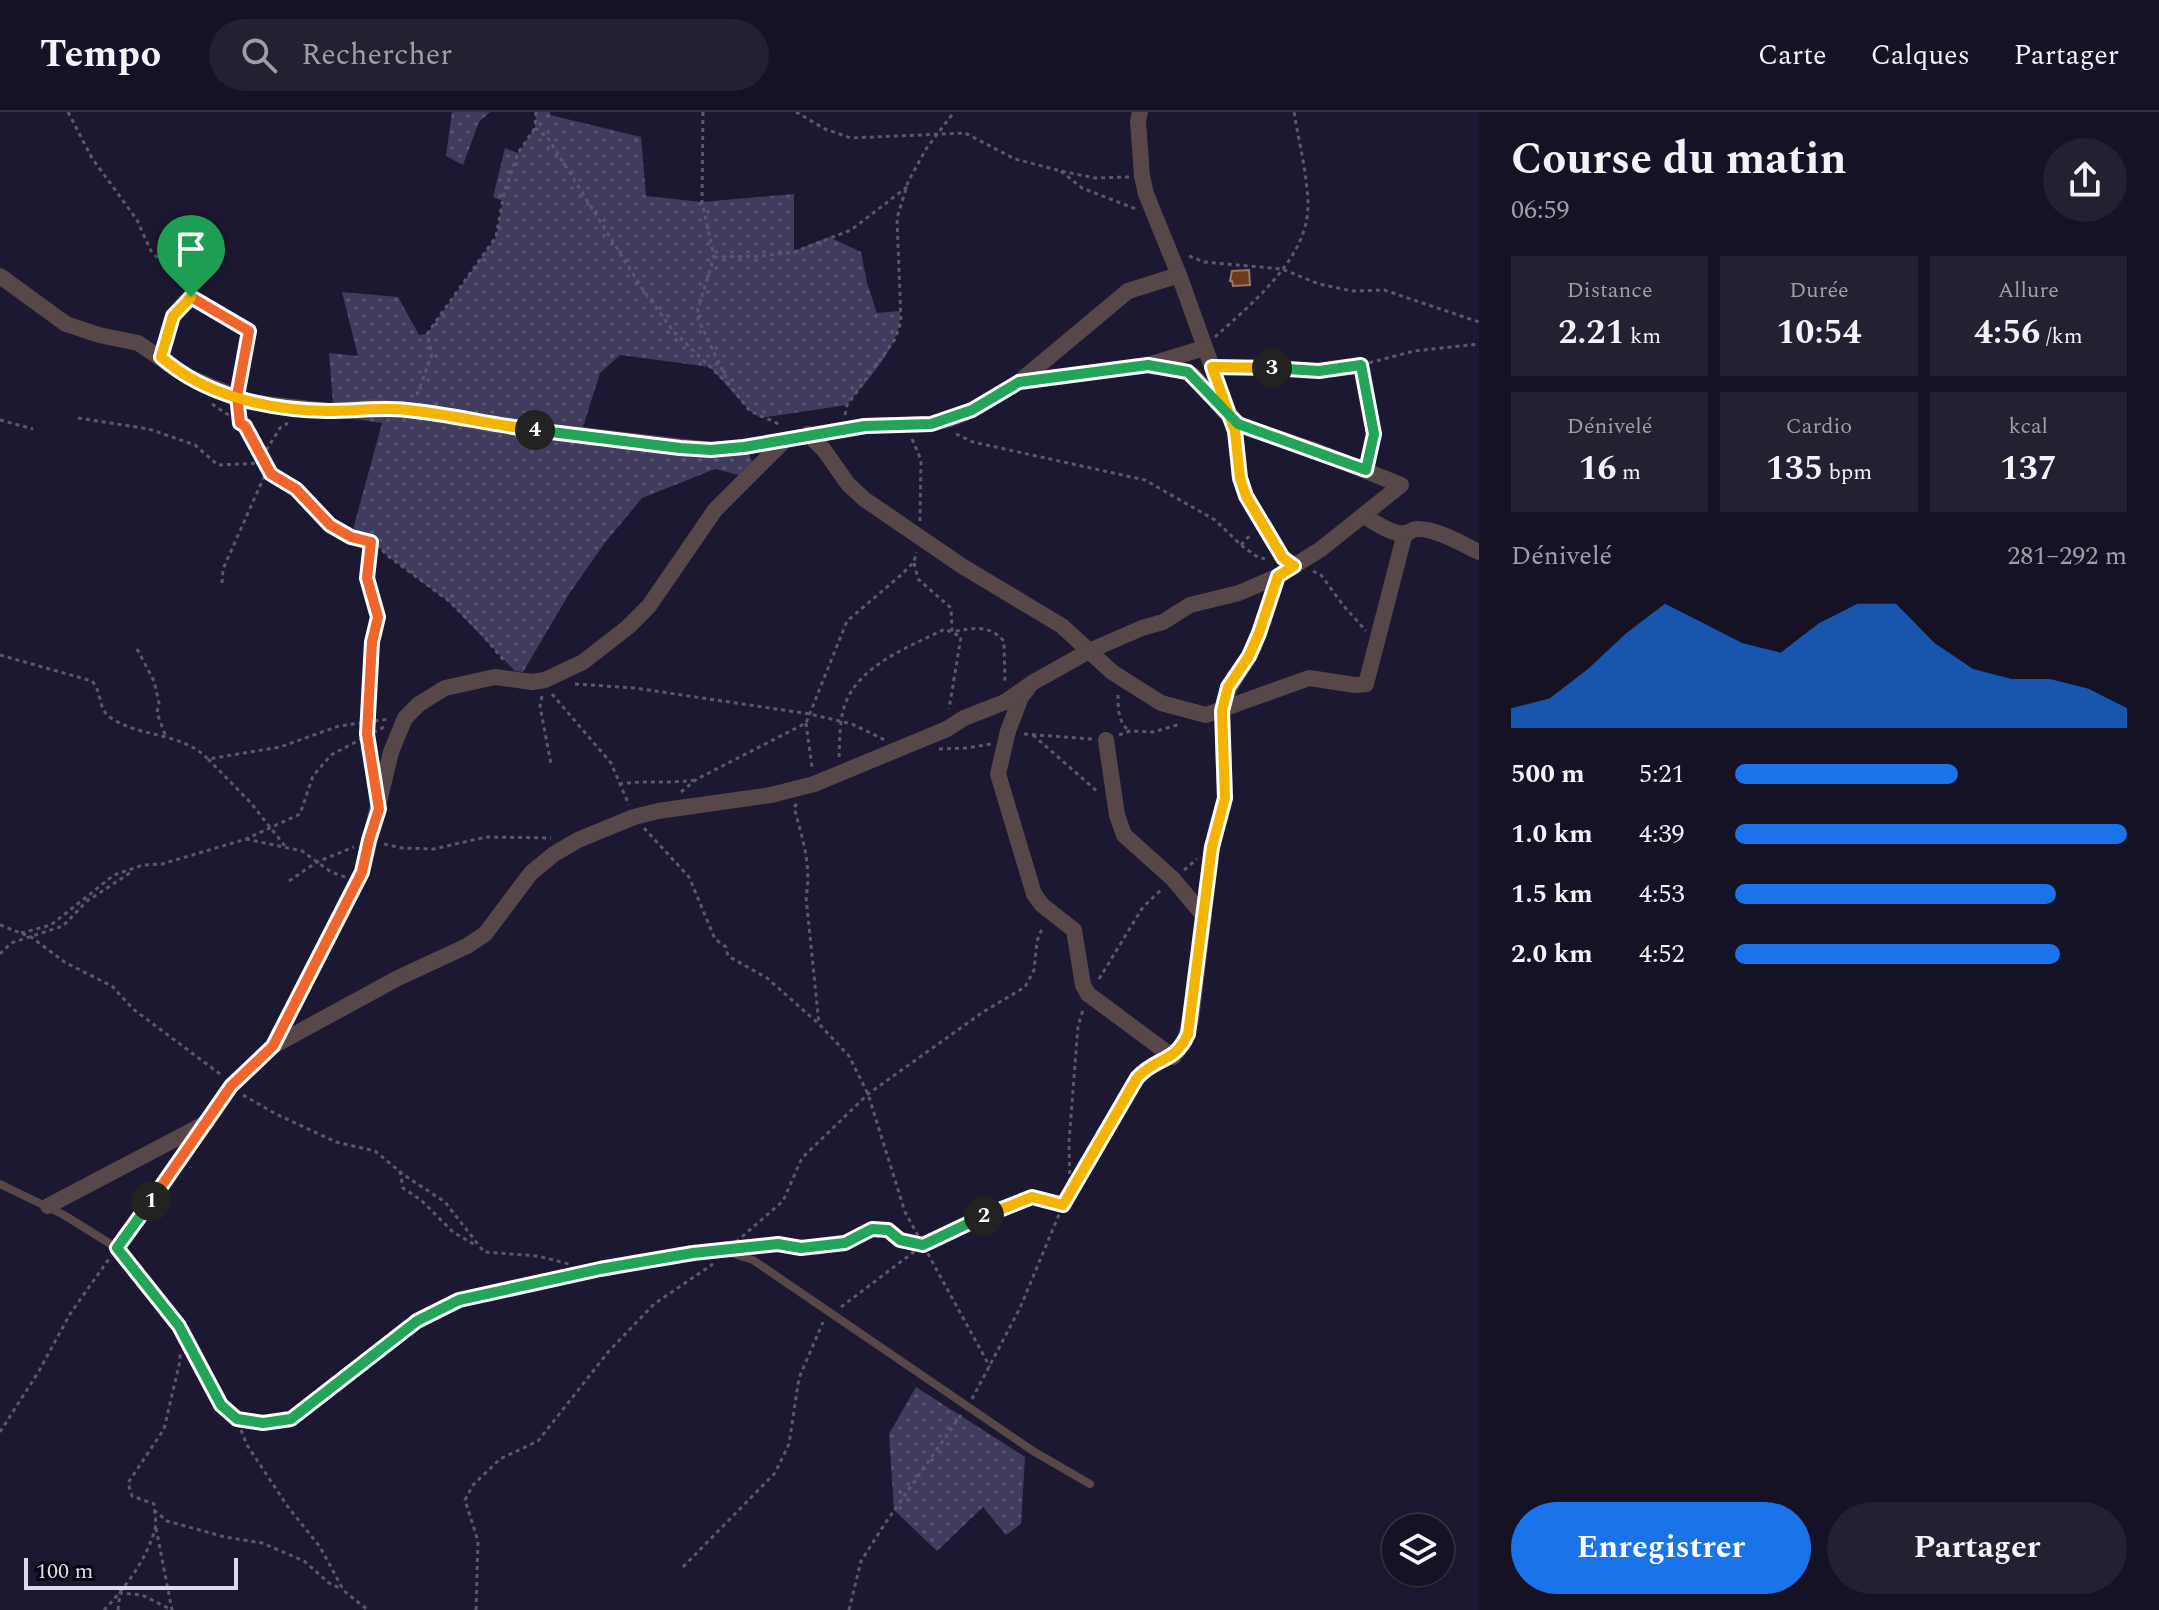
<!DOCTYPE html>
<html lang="fr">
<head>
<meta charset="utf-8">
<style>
  body { margin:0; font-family:Spectral,serif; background:#232032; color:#f1f3f6; height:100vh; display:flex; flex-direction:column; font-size:30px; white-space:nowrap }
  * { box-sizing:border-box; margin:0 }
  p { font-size:26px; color:#9e9ea7 }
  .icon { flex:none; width:44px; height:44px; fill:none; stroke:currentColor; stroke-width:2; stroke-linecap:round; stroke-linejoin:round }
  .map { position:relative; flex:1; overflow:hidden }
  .panel { display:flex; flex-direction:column; background:#161225; width:680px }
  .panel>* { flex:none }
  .tools { position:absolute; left:1382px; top:1402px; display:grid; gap:16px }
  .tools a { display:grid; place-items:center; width:72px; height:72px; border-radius:50%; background:#161225; box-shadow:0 2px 6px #0004,0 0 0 2px #353242; font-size:40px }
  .scale { position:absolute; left:24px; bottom:20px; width:214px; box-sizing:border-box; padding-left:8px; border:4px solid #dcdaec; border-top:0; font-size:22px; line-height:28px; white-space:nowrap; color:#dcdaec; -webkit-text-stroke:6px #070610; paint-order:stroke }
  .pin { position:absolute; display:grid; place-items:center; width:68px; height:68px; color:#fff; margin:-82px -34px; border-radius:50% 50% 50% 0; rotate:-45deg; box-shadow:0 0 8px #0007 }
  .pin .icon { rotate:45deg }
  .km { position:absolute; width:40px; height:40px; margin:-20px; border-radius:50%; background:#222; color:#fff; font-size:22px; line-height:40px; text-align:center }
  .round { display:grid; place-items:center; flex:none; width:84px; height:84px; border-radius:42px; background:#232032 }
  .head { display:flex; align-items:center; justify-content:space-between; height:136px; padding:0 32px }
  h1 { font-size:44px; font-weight:700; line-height:60px }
  .metrics { display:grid; grid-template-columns:repeat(3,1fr); gap:12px; height:136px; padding:8px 32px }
  .metrics div { display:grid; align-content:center; border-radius:0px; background:#232032; text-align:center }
  .metrics b { font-size:34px; font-weight:700 }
  .metrics small { font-size:22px; font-weight:400 }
  .metrics p { font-size:22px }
  .chart { height:224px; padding:16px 32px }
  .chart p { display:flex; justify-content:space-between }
  .chart svg { width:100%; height:144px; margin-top:8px; fill:#1a73e8; opacity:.7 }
  .action { display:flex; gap:16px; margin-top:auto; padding:16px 32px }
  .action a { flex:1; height:92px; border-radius:48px; background:#1a73e8; color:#fff; font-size:32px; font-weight:700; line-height:92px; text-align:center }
  .action a+a { background:#232032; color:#f1f3f6 }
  ul { padding:0 32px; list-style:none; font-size:26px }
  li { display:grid; grid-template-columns:128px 96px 1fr; align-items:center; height:60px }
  li i { height:20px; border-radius:10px; background:#1a73e8 }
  header { display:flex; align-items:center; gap:48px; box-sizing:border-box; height:112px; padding:0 40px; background:#161225; border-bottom:2px solid #353242 }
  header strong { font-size:38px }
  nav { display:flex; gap:44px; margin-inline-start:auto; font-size:28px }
  .search { width:560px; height:72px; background:#232032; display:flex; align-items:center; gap:20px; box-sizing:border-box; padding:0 28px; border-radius:44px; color:#9e9ea7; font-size:30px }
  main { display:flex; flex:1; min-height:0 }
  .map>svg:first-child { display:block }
  .grass { fill:url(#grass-dots) }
  .building { fill:#6e3a1c; stroke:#987868; stroke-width:2 }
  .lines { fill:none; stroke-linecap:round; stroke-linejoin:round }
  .path { stroke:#5b576d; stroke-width:3; stroke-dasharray:4 4; stroke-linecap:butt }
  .lane { stroke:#574749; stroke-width:8 }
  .street { stroke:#574749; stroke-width:16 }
  .split-1-casing { stroke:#fff; stroke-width:16 }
  .split-2-casing { stroke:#fff; stroke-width:16 }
  .split-3-casing { stroke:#fff; stroke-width:16 }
  .split-4-casing { stroke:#fff; stroke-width:16 }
  .split-5-casing { stroke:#fff; stroke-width:16 }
  .split-1 { stroke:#f0652b; stroke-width:10 }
  .split-2 { stroke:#22a559; stroke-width:10 }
  .split-3 { stroke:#f5b400; stroke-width:10 }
  .split-4 { stroke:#22a559; stroke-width:10 }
  .split-5 { stroke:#f5b400; stroke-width:10 }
</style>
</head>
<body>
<header>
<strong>Tempo</strong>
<div class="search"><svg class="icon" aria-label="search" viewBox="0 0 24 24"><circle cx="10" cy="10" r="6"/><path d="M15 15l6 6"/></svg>Rechercher</div>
<nav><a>Carte</a><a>Calques</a><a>Partager</a></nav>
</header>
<main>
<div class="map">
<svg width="1479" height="1498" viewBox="0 0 1479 1498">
  <defs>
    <pattern id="grass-dots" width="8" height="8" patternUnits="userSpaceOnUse" patternTransform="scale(2)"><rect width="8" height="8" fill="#413b5d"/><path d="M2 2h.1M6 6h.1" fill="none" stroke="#5c5774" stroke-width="1.8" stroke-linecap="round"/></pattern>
  </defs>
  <rect width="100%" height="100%" fill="#1d1831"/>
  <g class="grass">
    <polygon points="452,0 490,0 479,10 463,53 446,44"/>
    <path d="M536,0H550V3L641,25L646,84L702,90L794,82V139L829,125L861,140L867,171L877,201L900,199C902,234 867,267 847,293L761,306L750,299L710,255L620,243L600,261L583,315L698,331L744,329L754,355L743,364L715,357L642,386L604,432L569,482L523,560L515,559L449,490L388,444L375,431L351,425L382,311L334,304L329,241L358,244L342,180L398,185L419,223L427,222L496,125L503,89L493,85L505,36L518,41L535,16Z"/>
    <polygon points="916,1275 1025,1345 1021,1412 1006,1423 983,1395 937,1439 894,1398 889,1322"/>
  </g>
  <polygon class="building" points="1249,158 1250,173 1233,174 1232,169 1230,169 1232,159"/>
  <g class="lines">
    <g class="path">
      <polyline points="68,0 92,46 137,108 151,139 183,172 191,185 173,204 165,234"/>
      <polyline points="536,0 535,16 548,26 643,178 674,220 729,273"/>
      <polyline points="703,0 702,90 714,145 698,197 698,207 730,274 750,299 781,313"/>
      <polyline points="796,0 825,17 851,26 965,21 1015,47 1061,59 1095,66 1129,65"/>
      <polyline points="1061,59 1082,76 1136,97"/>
      <polyline points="1189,144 1204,150 1282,157 1319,172 1352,179 1384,178 1479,210"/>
      <polyline points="714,145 763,144 794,140 851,118 907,75"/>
      <polyline points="191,185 249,219 239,271"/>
      <path d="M1215,225C1252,191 1309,146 1308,92C1307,61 1299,30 1294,0"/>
      <polyline points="1361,253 1374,322 1370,344"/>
      <polyline points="1226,255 1319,259 1361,253 1414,239 1479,232"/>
      <polyline points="417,283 432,242 427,222 496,125 504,81 518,41 535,16"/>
      <polyline points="212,292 245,314 271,362 296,377 330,413 351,425 375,431 388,444 449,489 482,522 506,551"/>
      <polyline points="845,303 847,293 895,227 901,210 897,106 908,70 926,37 954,0"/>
      <polyline points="78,306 149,317 195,333 218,353 263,351"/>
      <polyline points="0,308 33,317"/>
      <polyline points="956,322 973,330 1145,368 1215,408 1241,433 1256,444 1265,447"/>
      <polyline points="912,327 921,348 920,409"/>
      <polyline points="262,345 280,316 288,311"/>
      <polyline points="371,432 367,466 378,505 372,530 367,608 372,653"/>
      <polyline points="1241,433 1252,421"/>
      <path d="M914,451L918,467L951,496L952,520C974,516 988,512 1004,529L1005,572"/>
      <polyline points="1313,459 1321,463 1343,493 1366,519"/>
      <polyline points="222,471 223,457 268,356"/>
      <polyline points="137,537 154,569 159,591 157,601 166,625"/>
      <path d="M0,543L92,569C103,581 97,597 111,606C141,626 182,620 208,647L280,635L339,614L389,607"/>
      <polyline points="575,572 635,576 810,602 852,612 885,628"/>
      <polyline points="552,582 611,651 629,693"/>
      <path d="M1118,583C1118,595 1118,612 1130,619"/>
      <polyline points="542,584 540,594 551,652"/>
      <polyline points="806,611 812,655"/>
      <polyline points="1024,622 1092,627"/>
      <polyline points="1033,623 1099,681"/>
      <polyline points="1119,623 1130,619 1153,620 1181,612"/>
      <polyline points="939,637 967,636 991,632"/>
      <path d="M839,645C840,627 839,607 846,590C861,552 911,534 945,517L961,525L949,597"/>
      <polyline points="208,647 250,690 285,734"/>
      <path d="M619,672C644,668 669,672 695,668"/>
      <polyline points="681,680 697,667 806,611 847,509 901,463 914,450 916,440"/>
      <path d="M797,692L794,695C802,725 812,754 806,785L819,912"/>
      <polyline points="644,716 689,765 715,827 726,835 728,844 767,866 819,912 849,944 868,982 905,1100 990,1255"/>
      <polyline points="246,727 302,739 331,760 345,765"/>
      <polyline points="384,732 402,736 434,737 486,725 551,726"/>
      <polyline points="1184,758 1197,747"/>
      <polyline points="289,769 317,750 354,735"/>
      <polyline points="0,813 31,825 66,851 112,874 133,897 220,962"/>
      <polyline points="21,821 51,813 114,763 143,753 162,752 246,727 300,702 313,664 331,643 384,615"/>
      <polyline points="0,842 11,831 63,814 87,789 133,759"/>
      <polyline points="1099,867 1143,795 1163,776"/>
      <polyline points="243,983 276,1002 336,1030 375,1039 404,1063 445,1090 484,1140 538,1144 569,1152"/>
      <polyline points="400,1059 403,1076 421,1088 453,1120 477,1134"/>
      <polyline points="1070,1078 1069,1030 1078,914 1083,898"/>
      <polyline points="123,1128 186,1040"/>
      <polyline points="736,1130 783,1089 802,1046 868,982 983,900 1025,875 1034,858 1037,829 1043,814"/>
      <polyline points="752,1135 778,1132 801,1136 845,1131 872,1117 888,1118 900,1128 921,1133"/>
      <polyline points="841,1195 923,1133 1009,1092 1032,1085 1063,1093"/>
      <polyline points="972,1287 1020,1196 1063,1093 1137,966 1149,953 1154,951"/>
      <polyline points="241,1318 247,1333 288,1395 320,1435 344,1479 368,1498"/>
      <polyline points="0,1320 39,1259 70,1202 111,1144"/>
      <polyline points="154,1398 167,1409 225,1425 262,1431 304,1449 329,1471 342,1477"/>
      <polyline points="683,1455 775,1361 789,1332 799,1266 823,1210"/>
      <path d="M104,1498C125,1476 147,1447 155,1417C157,1409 154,1400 154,1392L132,1384L128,1371L164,1317L180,1249V1239"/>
      <polyline points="118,1498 120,1481 142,1483 172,1498 156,1416"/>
      <polyline points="476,1498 478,1429 465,1388 473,1373 500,1347 538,1329 609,1239 654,1192 713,1152"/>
      <polyline points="849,1498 861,1449 886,1410 961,1303"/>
    </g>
    <polyline class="lane" points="0,1072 64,1103 117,1136 134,1155 179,1214 221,1293 237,1307 263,1311 291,1307 417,1209 459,1188 600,1157 693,1141 725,1139 753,1148 1033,1339 1090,1372"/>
    <g class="street">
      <polyline points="1179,163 1235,319 1240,366 1246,384 1283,446 1294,454"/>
      <polyline points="0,164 66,212 99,223 138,231 188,265 249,290 329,299 374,295 411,298 492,313 711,338 744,335 865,314 931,312 950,307 972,298 1019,270 1128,179 1179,163 1146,82 1142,64 1138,9 1140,0"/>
      <polyline points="1020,270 1148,253 1204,236"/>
      <polyline points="808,322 824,338 848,372 864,387 962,454 1062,514 1112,560 1161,591 1206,603 1309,566 1355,573 1366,572 1405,421"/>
      <path d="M1364,404C1375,410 1393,424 1406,421C1415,419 1409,417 1418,417C1438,417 1462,432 1479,440"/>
      <path d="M1028,576L1021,585L1008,619L998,662L1034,782L1042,793L1074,818L1083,873L1088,882L1173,945L1184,930L1191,908L1212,735L1225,686L1222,599C1226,574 1242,559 1253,537C1263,513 1270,489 1278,464"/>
      <polyline points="1106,628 1117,703 1124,723 1173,767 1204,804"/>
      <polyline points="273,934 398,866 467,834 485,822 531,761 554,742 578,728 634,705 658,699 771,683 814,672 947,617 964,606 1005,590 1032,571 1089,539 1142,516 1163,510 1190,493 1239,481 1278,464 1321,437 1401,373 1311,337 1244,315 1231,307 1193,263 1172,256 1148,253"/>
      <polyline points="48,1094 206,1011 231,974 273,934 362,760 391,640 405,606 419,592 445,576 495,565 532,570 545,568 583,550 628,515 649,494 715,398 782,331"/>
    </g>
  </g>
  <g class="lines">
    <defs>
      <polyline id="split-1" points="151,1089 231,974 273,934 362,760 369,728 379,697 367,622 372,530 378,505 367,466 371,430 351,425 330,413 296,377 271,362 245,314 240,311 237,284 249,219 191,185"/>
      <polyline id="split-2" points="151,1089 117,1136 179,1214 221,1293 237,1307 263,1311 291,1307 417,1209 459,1188 600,1157 693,1141 778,1132 801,1136 845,1131 872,1117 888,1118 900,1128 923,1133 984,1104"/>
      <path id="split-3" d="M984,1104L1032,1085L1063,1093L1137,966C1157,944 1174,952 1188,922L1212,735L1225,686L1222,599L1228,575L1249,544L1259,521L1278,464L1294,454L1283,446L1246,384L1240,366L1235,319L1212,255L1272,256"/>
      <polyline id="split-4" points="535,318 680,336 711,338 744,335 865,314 931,312 972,298 1019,270 1148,253 1188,260 1238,312 1366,358 1374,322 1361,253 1319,259 1272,256"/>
      <path id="split-5" d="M191,185L173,204L161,245C205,284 269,298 327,299C355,299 380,295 407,298C450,302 492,313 535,318"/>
    </defs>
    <use href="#split-1" class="split-1-casing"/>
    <use href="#split-2" class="split-2-casing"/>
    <use href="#split-3" class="split-3-casing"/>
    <use href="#split-4" class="split-4-casing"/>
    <use href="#split-5" class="split-5-casing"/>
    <use href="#split-1" class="split-1"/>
    <use href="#split-2" class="split-2"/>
    <use href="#split-3" class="split-3"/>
    <use href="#split-4" class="split-4"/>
    <use href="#split-5" class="split-5"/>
  </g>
</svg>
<div class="tools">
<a><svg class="icon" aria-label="layers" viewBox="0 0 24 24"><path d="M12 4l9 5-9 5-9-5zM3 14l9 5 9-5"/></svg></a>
</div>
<div class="scale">100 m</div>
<div class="pin" style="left:191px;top:185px;background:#1e9e55"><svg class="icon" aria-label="arrive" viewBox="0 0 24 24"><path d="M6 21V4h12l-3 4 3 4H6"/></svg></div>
<b class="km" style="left:151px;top:1089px">1</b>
<b class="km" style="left:984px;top:1104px">2</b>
<b class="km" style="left:1272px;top:256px">3</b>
<b class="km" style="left:535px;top:318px">4</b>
</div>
<section class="panel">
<div class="head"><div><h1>Course du matin</h1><p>06:59</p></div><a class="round"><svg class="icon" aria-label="share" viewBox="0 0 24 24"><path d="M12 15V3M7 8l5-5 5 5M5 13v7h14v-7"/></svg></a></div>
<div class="metrics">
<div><p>Distance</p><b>2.21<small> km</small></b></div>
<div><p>Durée</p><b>10:54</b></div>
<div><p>Allure</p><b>4:56<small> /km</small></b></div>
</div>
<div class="metrics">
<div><p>Dénivelé</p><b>16<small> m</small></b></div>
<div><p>Cardio</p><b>135<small> bpm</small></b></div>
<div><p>kcal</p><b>137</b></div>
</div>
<div class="chart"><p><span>Dénivelé</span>281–292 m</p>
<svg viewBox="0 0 160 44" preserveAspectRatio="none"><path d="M0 44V38L10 35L20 26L30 15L40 6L50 12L60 18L70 21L80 12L90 6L100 6L110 18L120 26L130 29L140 29L150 32L160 38V44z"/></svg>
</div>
<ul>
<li><b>500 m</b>5:21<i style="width:57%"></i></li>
<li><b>1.0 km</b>4:39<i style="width:100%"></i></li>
<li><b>1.5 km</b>4:53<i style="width:82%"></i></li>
<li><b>2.0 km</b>4:52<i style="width:83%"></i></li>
</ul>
<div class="action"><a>Enregistrer</a><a>Partager</a></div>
</section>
</main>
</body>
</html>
